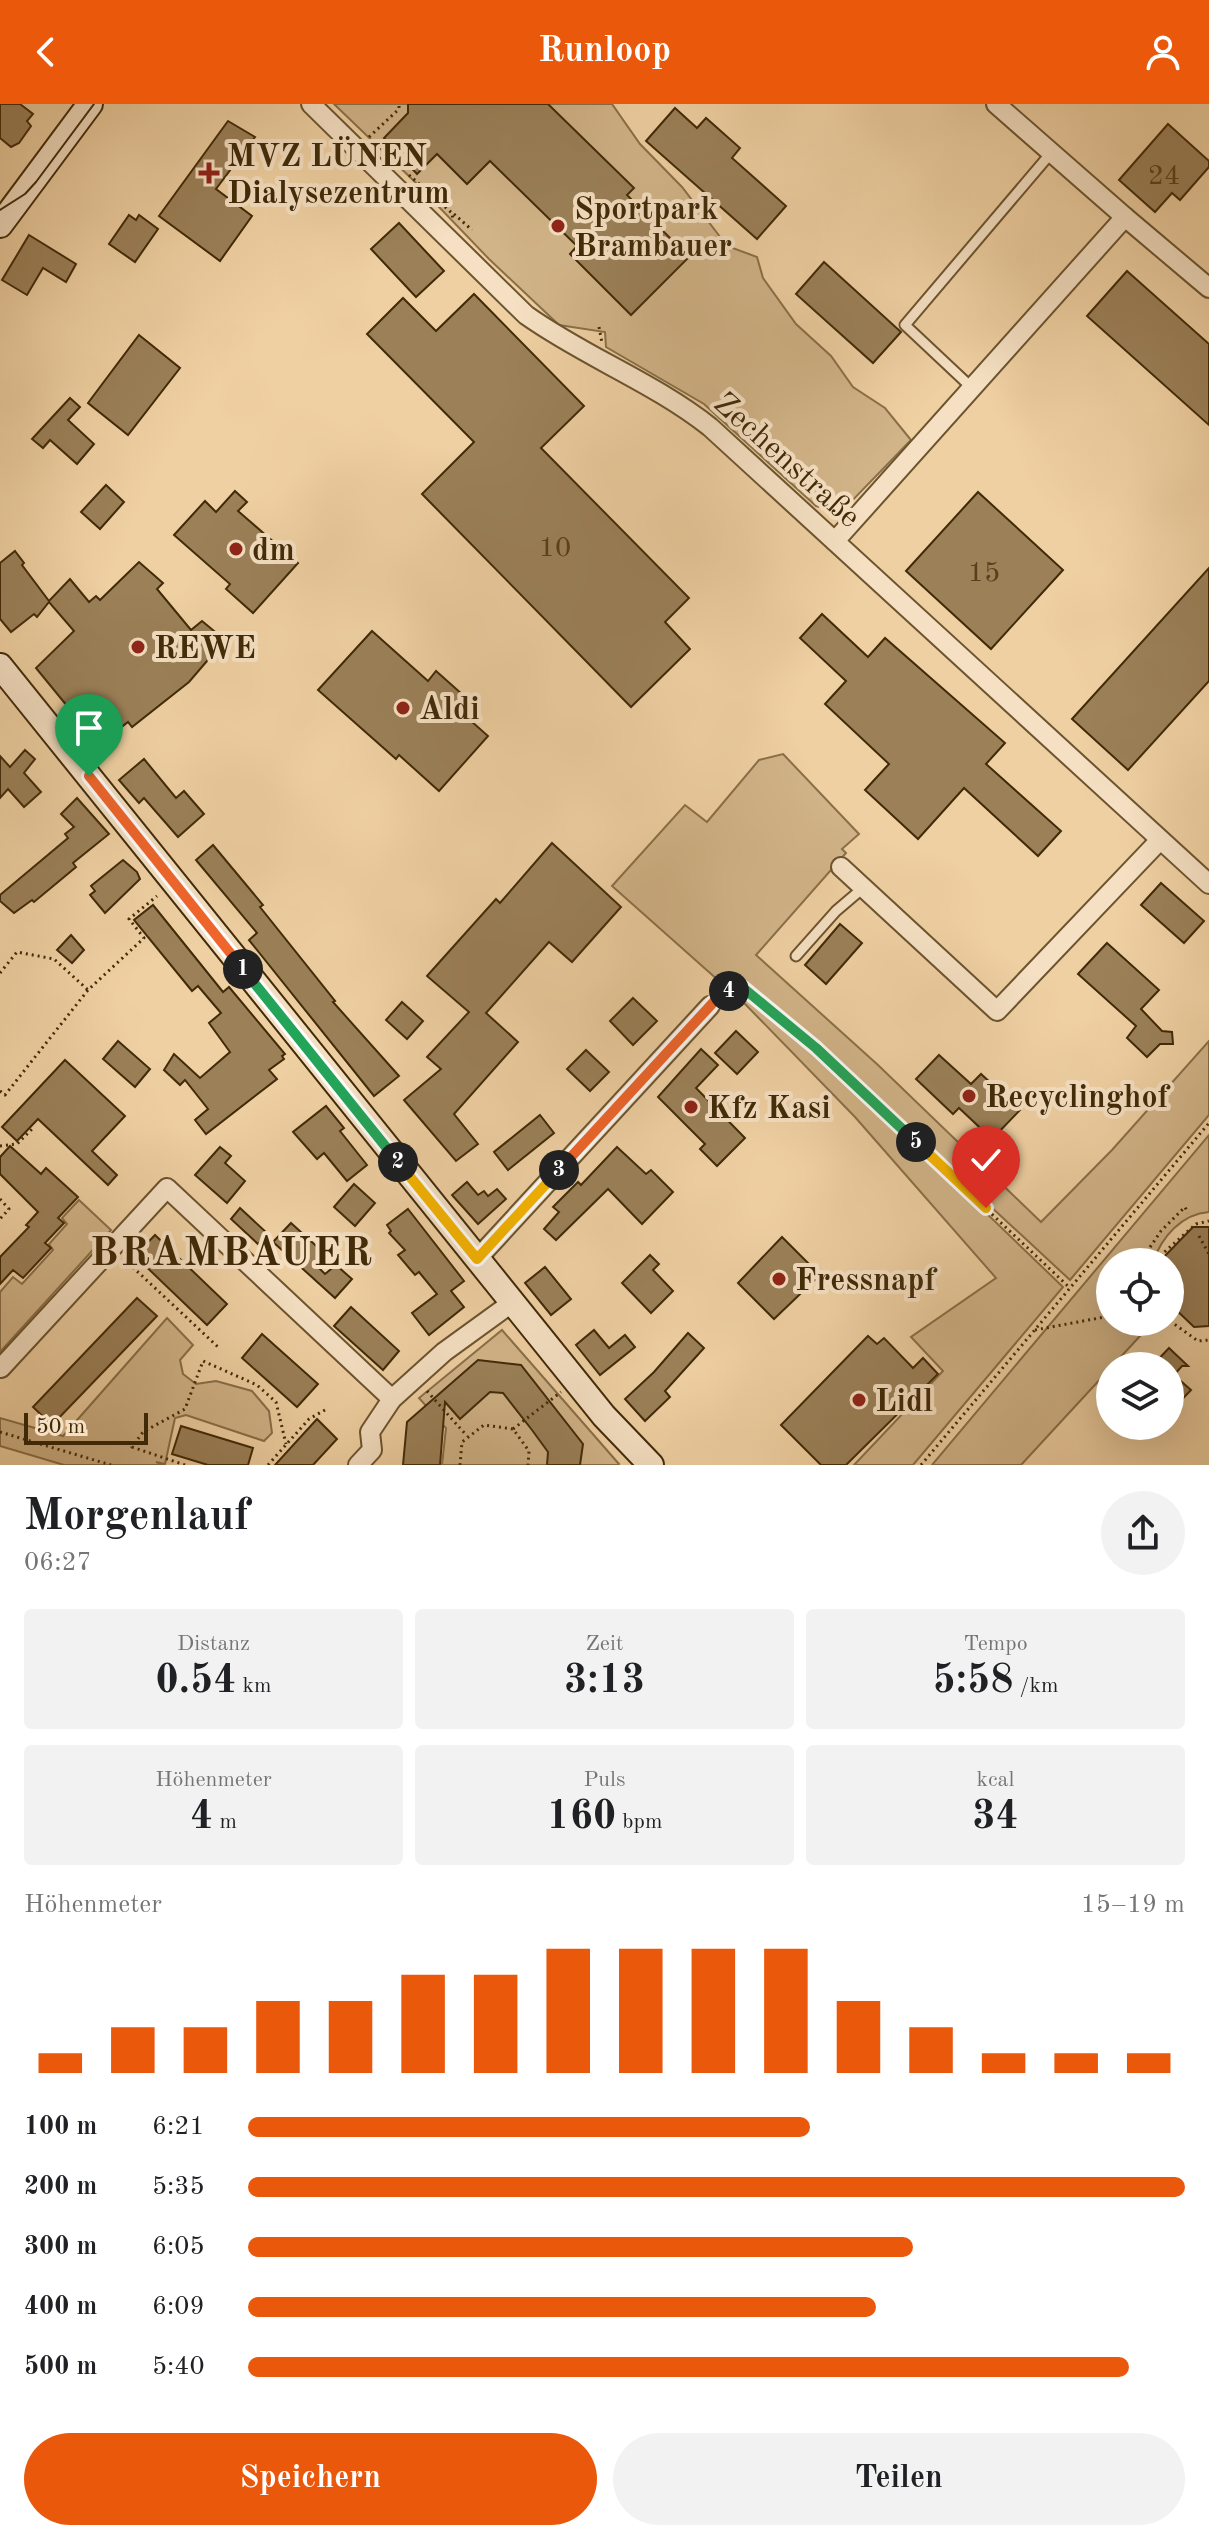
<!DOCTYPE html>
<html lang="de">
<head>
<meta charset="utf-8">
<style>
  body { margin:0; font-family:"Old Standard TT",serif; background:#f2f2f2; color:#202124; height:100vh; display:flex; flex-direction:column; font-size:30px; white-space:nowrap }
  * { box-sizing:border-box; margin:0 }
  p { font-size:26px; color:#757577 }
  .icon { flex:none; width:44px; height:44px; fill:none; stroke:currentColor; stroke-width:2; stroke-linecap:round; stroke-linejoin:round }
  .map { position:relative; height:1361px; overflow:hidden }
  .drawer { display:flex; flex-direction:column; background:#fff; flex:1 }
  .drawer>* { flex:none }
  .fabs { position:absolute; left:1096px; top:1144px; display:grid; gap:16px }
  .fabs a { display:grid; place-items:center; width:88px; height:88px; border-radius:50%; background:#fff; box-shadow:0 8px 32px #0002; font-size:40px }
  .scale { position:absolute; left:24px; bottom:20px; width:124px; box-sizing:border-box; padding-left:8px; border:4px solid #412a08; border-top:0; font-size:22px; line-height:28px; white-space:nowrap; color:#412a08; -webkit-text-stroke:6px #f5e0c3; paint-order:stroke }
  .pin { position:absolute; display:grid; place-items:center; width:68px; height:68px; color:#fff; margin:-82px -34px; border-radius:50% 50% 50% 0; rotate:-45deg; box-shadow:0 0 8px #0007 }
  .pin .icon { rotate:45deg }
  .km { position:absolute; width:40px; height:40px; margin:-20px; border-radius:50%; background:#222; color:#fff; font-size:22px; line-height:40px; text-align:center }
  .round { display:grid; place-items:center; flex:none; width:84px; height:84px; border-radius:42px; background:#f2f2f2 }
  .summary { display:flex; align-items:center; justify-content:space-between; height:136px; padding:0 24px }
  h1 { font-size:44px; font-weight:600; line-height:60px }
  .figures { display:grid; grid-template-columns:repeat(3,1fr); gap:12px; height:136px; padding:8px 24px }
  .figures div { display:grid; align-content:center; border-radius:8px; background:#f2f2f2; text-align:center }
  .figures b { font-size:40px; font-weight:600 }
  .figures small { font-size:22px; font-weight:400 }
  .figures p { font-size:22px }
  .chart { height:224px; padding:16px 24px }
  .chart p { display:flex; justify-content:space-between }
  .chart svg { width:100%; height:144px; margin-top:8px; stroke:#ea580c; stroke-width:6 }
  .cta { display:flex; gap:16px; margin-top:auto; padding:16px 24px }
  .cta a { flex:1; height:92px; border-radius:48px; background:#ea580c; color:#fff; font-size:32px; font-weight:600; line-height:92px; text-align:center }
  .cta a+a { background:#f2f2f2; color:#202124 }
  ul { padding:0 24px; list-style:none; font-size:26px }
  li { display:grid; grid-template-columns:128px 96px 1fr; align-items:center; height:60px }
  li i { height:20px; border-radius:10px; background:#ea580c }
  header { display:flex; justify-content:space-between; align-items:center; height:104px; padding:0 24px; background:#ea580c; color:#fff; font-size:36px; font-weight:600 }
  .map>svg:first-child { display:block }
  .green { fill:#d1b488; stroke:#896f48; stroke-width:2 }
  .building { fill:#9b8058; stroke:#412a08; stroke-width:2 }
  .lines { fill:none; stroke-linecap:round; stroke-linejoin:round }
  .service-casing { stroke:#6c542e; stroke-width:13 }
  .minor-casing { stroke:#6c542e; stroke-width:22 }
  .secondary-casing { stroke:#412a08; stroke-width:28 }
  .path { stroke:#412a08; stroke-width:3; stroke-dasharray:2 4; stroke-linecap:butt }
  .service { stroke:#f5e0c3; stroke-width:9 }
  .minor { stroke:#f5e0c3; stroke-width:18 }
  .secondary { stroke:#f5e0c3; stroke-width:24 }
  .tram { stroke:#412a08; stroke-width:2 }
  .split-1-casing { stroke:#fff; stroke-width:16 }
  .split-2-casing { stroke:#fff; stroke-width:16 }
  .split-3-casing { stroke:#fff; stroke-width:16 }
  .split-4-casing { stroke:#fff; stroke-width:16 }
  .split-5-casing { stroke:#fff; stroke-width:16 }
  .split-6-casing { stroke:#fff; stroke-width:16 }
  .split-1 { stroke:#f0652b; stroke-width:10 }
  .split-2 { stroke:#22a559; stroke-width:10 }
  .split-3 { stroke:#f5b400; stroke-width:10 }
  .split-4 { stroke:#f0652b; stroke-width:10 }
  .split-5 { stroke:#22a559; stroke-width:10 }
  .split-6 { stroke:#f5b400; stroke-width:10 }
  .poi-dot { fill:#8f2418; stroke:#f5e0c3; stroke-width:3 }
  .labels { text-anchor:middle; stroke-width:8; stroke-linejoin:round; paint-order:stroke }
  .number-label { font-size:28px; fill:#58401c }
  .poi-label { font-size:32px; font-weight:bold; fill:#412a08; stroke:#f5e0c3; text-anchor:start }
  .street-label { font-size:32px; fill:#412a08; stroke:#f5e0c3 }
  .district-label { font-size:40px; font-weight:bold; letter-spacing:2px; fill:#412a08; stroke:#f5e0c3 }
</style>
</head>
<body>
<header><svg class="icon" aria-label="back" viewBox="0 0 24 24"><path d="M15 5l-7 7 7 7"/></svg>Runloop<svg class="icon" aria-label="person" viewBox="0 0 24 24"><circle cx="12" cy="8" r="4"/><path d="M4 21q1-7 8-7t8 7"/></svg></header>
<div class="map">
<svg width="1209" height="1361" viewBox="0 0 1209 1361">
  <rect width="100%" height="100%" fill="#efd0a2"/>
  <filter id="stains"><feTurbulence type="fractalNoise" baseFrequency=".0025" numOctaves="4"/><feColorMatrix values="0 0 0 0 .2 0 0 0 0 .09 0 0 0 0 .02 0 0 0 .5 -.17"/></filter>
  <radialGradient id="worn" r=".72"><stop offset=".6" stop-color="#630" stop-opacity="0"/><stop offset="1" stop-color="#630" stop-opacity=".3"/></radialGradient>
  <g class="green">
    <polygon points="334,0 612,0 640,40 682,83 727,142 757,153 763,174 796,220 831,252 853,283 885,304 911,336 846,403 834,407 816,402 704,300 606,243 605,228 559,221 489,155 415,78"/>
    <polygon points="783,650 859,730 842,745 846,749 756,851 878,961 1041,1118 1112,1046 1209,937 1209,1011 1070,1176 769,897 758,899 827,956 1063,1183 913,1361 854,1361 943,1267 911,1233 996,1174 855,1013 746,901 612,782 685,701 707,718 759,656"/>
    <path d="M1209,1031V1108C1182,1110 1162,1132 1153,1158H1110V1218H1153L1021,1361H932Z"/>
    <polygon points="79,1096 111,1126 0,1248 0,1188 13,1173 22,1180 53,1146 49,1140 67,1120 62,1114"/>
    <polygon points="167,1214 193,1241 180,1256 183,1270 196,1280 216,1277 252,1287 269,1307 272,1329 264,1337 186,1311 175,1314 165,1360 156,1358 164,1361 64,1361 0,1342 0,1314 63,1332"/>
    <polygon points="502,1226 619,1360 618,1361 442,1361 446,1324 419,1294"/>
  </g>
  <g class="building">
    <polygon points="0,0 20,0 33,10 27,17 31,22 19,39 11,43 0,34"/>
    <polygon points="408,0 548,0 634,84 627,91 689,153 631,211 570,150 577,142 490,57 467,80 437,50 417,70 384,34 408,9"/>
    <polygon points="675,4 697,24 706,14 740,44 732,54 786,102 757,135 646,37"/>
    <polygon points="228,17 255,33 216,85 252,112 220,157 159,112"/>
    <polygon points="1168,20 1209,57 1209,63 1180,96 1172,89 1155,108 1119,76"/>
    <polygon points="129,111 136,116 139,111 158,125 135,158 109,140"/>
    <polygon points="399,119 444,167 416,193 371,145"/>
    <polygon points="29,131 76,160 66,178 43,164 27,191 2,176"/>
    <polygon points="824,158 901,228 873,259 796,190"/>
    <polygon points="1127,167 1209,240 1209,321 1087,212"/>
    <polygon points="474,190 584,302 541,344 689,494 665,518 690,545 631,603 422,390 474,338 367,230 403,194 436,227"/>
    <polygon points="139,231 180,264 128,331 88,299"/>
    <polygon points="70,294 80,303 68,316 94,340 77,360 50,336 43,344 32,335"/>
    <polygon points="106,381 124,398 100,425 81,408"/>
    <polygon points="235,387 247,398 238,407 298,459 253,509 226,485 230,480 174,431 205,397 216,408"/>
    <polygon points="978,388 1063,466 991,545 906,467"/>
    <polygon points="15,447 24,459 22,461 49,497 70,475 89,498 96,492 100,496 139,458 163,479 157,485 191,526 202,517 225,536 189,578 132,623 128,618 99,641 36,564 74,527 49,498 37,513 34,510 11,528 0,515 0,459"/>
    <polygon points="1209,464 1209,577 1128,666 1072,615"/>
    <polygon points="822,510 868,553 885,534 1005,639 986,660 1061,727 1038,752 964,684 918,735 865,686 889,660 825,600 846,577 800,534"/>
    <polygon points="372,527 428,577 436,567 472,599 462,609 488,632 439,687 399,651 396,655 318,586"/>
    <polygon points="25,646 35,655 24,669 41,688 24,703 8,685 0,694 0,652 10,663"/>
    <polygon points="144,655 176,694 184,687 204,710 178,733 144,694 139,699 119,676"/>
    <polygon points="77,694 109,730 73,759 76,763 34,798 32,796 14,809 0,797 0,791 68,734 65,730 74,723 61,710"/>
    <polygon points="552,739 621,803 572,858 549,838 486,909 518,938 454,1010 478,1040 456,1057 404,996 441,965 427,953 469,908 427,872 496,795 500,799"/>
    <polygon points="213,741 263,801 260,803 335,897 333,898 399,972 374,992 249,836 257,829 196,756"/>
    <polygon points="123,756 137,768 140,775 105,809 90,791 95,787 91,782"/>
    <polygon points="1161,779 1204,817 1184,839 1141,801"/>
    <polygon points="153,801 223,888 229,883 285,950 282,952 284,955 269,966 277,975 206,1030 195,1016 208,1005 185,976 180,981 164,966 174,950 200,974 230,948 209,919 221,909 198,882 192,887 134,816"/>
    <polygon points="840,820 862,839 826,880 805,861"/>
    <polygon points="71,831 84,846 72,859 57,846"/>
    <polygon points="1107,839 1159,886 1141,905 1162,927 1172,928 1173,940 1160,940 1147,953 1127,934 1136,922 1078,870"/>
    <polygon points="633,894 657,917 633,941 610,917"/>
    <polygon points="402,898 423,917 407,935 386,916"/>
    <polygon points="736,927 758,948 737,970 715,949"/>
    <polygon points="118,937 150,965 135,983 103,955"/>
    <polygon points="701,945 718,961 696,984 745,1034 717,1062 700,1045 705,1040 658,993"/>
    <polygon points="586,946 609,968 590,987 567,965"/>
    <polygon points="939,951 971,980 981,970 1020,1006 992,1035 959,1004 953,1010 916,975"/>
    <polygon points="65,956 125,1012 92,1047 117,1071 108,1081 38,1015 17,1037 2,1023"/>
    <polygon points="326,1002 344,1024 340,1027 367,1061 347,1077 324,1049 317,1055 293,1028"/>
    <polygon points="540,1011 554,1029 508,1066 494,1048"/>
    <polygon points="10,1042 41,1070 46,1064 78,1093 58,1114 64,1119 45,1139 51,1144 23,1174 13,1166 0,1180 0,1153 29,1123 26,1121 38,1108 0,1070 0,1053"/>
    <polygon points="220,1043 231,1052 225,1059 245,1077 227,1099 195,1071"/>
    <polygon points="617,1043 646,1070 651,1066 673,1088 642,1120 608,1085 556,1136 544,1125 559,1108 553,1103 578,1078 581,1081"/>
    <polygon points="467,1078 478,1091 484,1087 488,1092 497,1085 506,1095 478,1120 452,1091"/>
    <polygon points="354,1080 375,1099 355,1122 334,1103"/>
    <polygon points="240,1104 268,1130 258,1140 231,1115"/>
    <polygon points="408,1105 464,1177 451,1187 464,1203 429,1231 412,1209 437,1190 419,1168 415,1171 398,1151 405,1146 389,1129 391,1127 387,1121"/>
    <polygon points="291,1119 325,1150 318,1163 325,1170 336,1161 352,1175 335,1194 273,1138"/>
    <polygon points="1193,1123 1209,1123 1209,1222 1194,1223 1170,1200 1170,1158 1159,1158"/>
    <polygon points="155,1131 227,1200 207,1221 135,1152"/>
    <polygon points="782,1133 820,1171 774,1215 738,1179"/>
    <polygon points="650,1151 659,1160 653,1166 673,1187 651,1209 622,1179"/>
    <polygon points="545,1163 571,1195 551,1211 525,1179"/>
    <polygon points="137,1194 157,1212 52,1321 33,1303"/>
    <polygon points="351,1203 399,1247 383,1266 334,1222"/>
    <polygon points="594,1226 609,1244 625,1231 635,1243 600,1271 576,1241"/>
    <polygon points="688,1229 704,1244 665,1287 670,1293 645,1317 625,1295 654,1268"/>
    <polygon points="262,1230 318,1280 297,1303 242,1254"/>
    <polygon points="868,1232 877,1240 884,1234 913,1264 923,1254 938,1270 846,1361 821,1361 781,1321"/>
    <polygon points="1169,1244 1188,1262 1182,1262 1174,1271 1191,1286 1170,1308 1170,1262 1152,1262"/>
    <polygon points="478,1256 521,1261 583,1340 580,1361 547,1361 548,1348 532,1326 503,1289 490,1288 460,1315 445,1298 440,1361 403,1361 407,1318"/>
    <polygon points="317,1315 337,1335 313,1361 275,1361"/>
    <polygon points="181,1322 253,1344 248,1361 208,1361 172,1350"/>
  </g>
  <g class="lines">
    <defs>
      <g id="service">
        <polyline points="971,283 905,221 1051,49"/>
        <polyline points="796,852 836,807 863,784"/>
      </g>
      <g id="minor">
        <path d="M311,0L526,211C585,253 653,278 710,323L1209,780"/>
        <polyline points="996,0 1125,113"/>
        <polyline points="835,437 1125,113 1209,184"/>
        <polyline points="841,763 997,907 1160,736"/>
        <polyline points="477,1155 710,902"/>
        <polyline points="1,1264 167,1084 392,1295"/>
        <polyline points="358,1361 372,1346 370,1328 392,1295 444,1248 513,1198"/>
      </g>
      <g id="secondary">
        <polyline points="0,121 90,0"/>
        <polyline points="0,562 604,1312 651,1361"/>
      </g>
    </defs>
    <use href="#service" class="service-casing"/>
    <use href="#minor" class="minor-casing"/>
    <use href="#secondary" class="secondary-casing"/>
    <g class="path">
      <polyline points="369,33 399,5 399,0"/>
      <polyline points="409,71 452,109 453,116"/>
      <polyline points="454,110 472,126"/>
      <polyline points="599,223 602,239"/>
      <polyline points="0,869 17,848 54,855 88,886"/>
      <polyline points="721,890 742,883 816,944 1070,1184"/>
      <polyline points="0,987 5,991 88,886 144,834 129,815 157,792"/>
      <polyline points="0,1042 17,1040 34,1023"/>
      <polyline points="0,1095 9,1105 0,1115"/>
      <polyline points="1199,1132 1209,1150"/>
      <polyline points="124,1155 218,1243"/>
      <polyline points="1140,1158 1161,1127 1185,1103 1188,1109"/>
      <polyline points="1159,1158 1161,1151 1196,1120 1209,1117"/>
      <polyline points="1170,1217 1198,1237 1209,1236"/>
      <polyline points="1035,1226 1110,1212"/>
      <polyline points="427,1287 467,1332"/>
      <polyline points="513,1325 561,1288"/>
      <polyline points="0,1328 111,1361"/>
      <polyline points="185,1361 132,1343 143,1328 185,1305 203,1257 257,1281 276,1298 286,1340"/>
      <polyline points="268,1361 309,1315 325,1306"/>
      <polyline points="460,1361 462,1338 484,1321 513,1325 529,1347 528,1361"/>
      <polyline points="921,1361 1209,1019"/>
    </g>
    <use href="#service" class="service"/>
    <use href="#minor" class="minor"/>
    <use href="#secondary" class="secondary"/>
    <polyline class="tram" points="0,106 25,90 36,78 94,0"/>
  </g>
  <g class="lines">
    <defs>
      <polyline id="split-1" points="89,672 243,865"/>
      <polyline id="split-2" points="243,865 398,1058"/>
      <polyline id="split-3" points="398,1058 477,1155 559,1066"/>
      <polyline id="split-4" points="559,1066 710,902 721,890 729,887"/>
      <polyline id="split-5" points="729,887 742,883 816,944 916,1038"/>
      <polyline id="split-6" points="916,1038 986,1104"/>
    </defs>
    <use href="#split-1" class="split-1-casing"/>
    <use href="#split-2" class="split-2-casing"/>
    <use href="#split-3" class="split-3-casing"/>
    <use href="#split-4" class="split-4-casing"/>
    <use href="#split-5" class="split-5-casing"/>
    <use href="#split-6" class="split-6-casing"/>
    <use href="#split-1" class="split-1"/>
    <use href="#split-2" class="split-2"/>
    <use href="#split-3" class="split-3"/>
    <use href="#split-4" class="split-4"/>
    <use href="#split-5" class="split-5"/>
    <use href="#split-6" class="split-6"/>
  </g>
  <g class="poi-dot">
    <path d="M205 57h8v8h8v8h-8v8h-8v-8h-8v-8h8z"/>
    <circle cx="558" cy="122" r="8"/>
    <circle cx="236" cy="445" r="8"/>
    <circle cx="138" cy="543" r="8"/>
    <circle cx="403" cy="604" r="8"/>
    <circle cx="969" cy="992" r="8"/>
    <circle cx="691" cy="1003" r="8"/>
    <circle cx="779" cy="1175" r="8"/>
    <circle cx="859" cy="1296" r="8"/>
  </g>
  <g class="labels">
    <g class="number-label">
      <text x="1164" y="80">24</text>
      <text x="555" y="452">10</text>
      <text x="984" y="477">15</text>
    </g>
    <g class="poi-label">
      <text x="227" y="62">MVZ LÜNEN<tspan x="227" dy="37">Dialysezentrum</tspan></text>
      <text x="574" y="115">Sportpark<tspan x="574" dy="37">Brambauer</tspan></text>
      <text x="252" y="456">dm</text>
      <text x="154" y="554">REWE</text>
      <text x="419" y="615">Aldi</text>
      <text x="985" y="1003">Recyclinghof</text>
      <text x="707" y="1014">Kfz Kasi</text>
      <text x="795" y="1186">Fressnapf</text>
      <text x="875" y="1307">Lidl</text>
    </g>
    <g class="street-label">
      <text transform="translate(788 355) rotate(42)" y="11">Zechenstraße</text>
    </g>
    <g class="district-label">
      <text x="232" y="1161">BRAMBAUER</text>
    </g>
  </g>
  <rect width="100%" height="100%" filter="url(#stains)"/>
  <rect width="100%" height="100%" fill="url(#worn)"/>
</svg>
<div class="fabs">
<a><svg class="icon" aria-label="locate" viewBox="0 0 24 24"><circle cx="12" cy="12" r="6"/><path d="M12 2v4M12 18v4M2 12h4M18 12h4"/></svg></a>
<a><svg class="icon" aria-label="layers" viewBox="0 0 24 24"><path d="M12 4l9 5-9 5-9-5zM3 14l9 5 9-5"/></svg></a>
</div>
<div class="scale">50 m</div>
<div class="pin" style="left:89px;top:672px;background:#1e9e55"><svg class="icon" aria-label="arrive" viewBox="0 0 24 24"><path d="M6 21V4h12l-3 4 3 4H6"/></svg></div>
<div class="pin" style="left:986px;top:1104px;background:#d93025"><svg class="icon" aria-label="check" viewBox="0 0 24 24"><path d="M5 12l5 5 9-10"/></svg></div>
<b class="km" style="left:243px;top:865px">1</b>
<b class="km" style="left:398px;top:1058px">2</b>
<b class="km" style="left:559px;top:1066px">3</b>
<b class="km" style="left:729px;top:887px">4</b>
<b class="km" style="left:916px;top:1038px">5</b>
</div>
<section class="drawer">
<div class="summary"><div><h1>Morgenlauf</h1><p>06:27</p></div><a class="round"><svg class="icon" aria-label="share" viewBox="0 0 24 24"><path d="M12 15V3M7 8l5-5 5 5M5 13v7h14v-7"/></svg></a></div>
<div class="figures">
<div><p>Distanz</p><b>0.54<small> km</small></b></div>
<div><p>Zeit</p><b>3:13</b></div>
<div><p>Tempo</p><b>5:58<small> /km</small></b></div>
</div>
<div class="figures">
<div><p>Höhenmeter</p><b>4<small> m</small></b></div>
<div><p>Puls</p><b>160<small> bpm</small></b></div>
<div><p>kcal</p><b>34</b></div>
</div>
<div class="chart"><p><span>Höhenmeter</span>15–19 m</p>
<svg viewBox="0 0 160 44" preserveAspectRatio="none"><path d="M5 44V38M15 44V30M25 44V30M35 44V22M45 44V22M55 44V14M65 44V14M75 44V6M85 44V6M95 44V6M105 44V6M115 44V22M125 44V30M135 44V38M145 44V38M155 44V38"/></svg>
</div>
<ul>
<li><b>100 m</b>6:21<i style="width:60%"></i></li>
<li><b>200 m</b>5:35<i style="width:100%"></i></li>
<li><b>300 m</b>6:05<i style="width:71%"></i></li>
<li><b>400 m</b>6:09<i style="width:67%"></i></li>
<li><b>500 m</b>5:40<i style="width:94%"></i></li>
</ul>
<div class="cta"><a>Speichern</a><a>Teilen</a></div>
</section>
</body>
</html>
